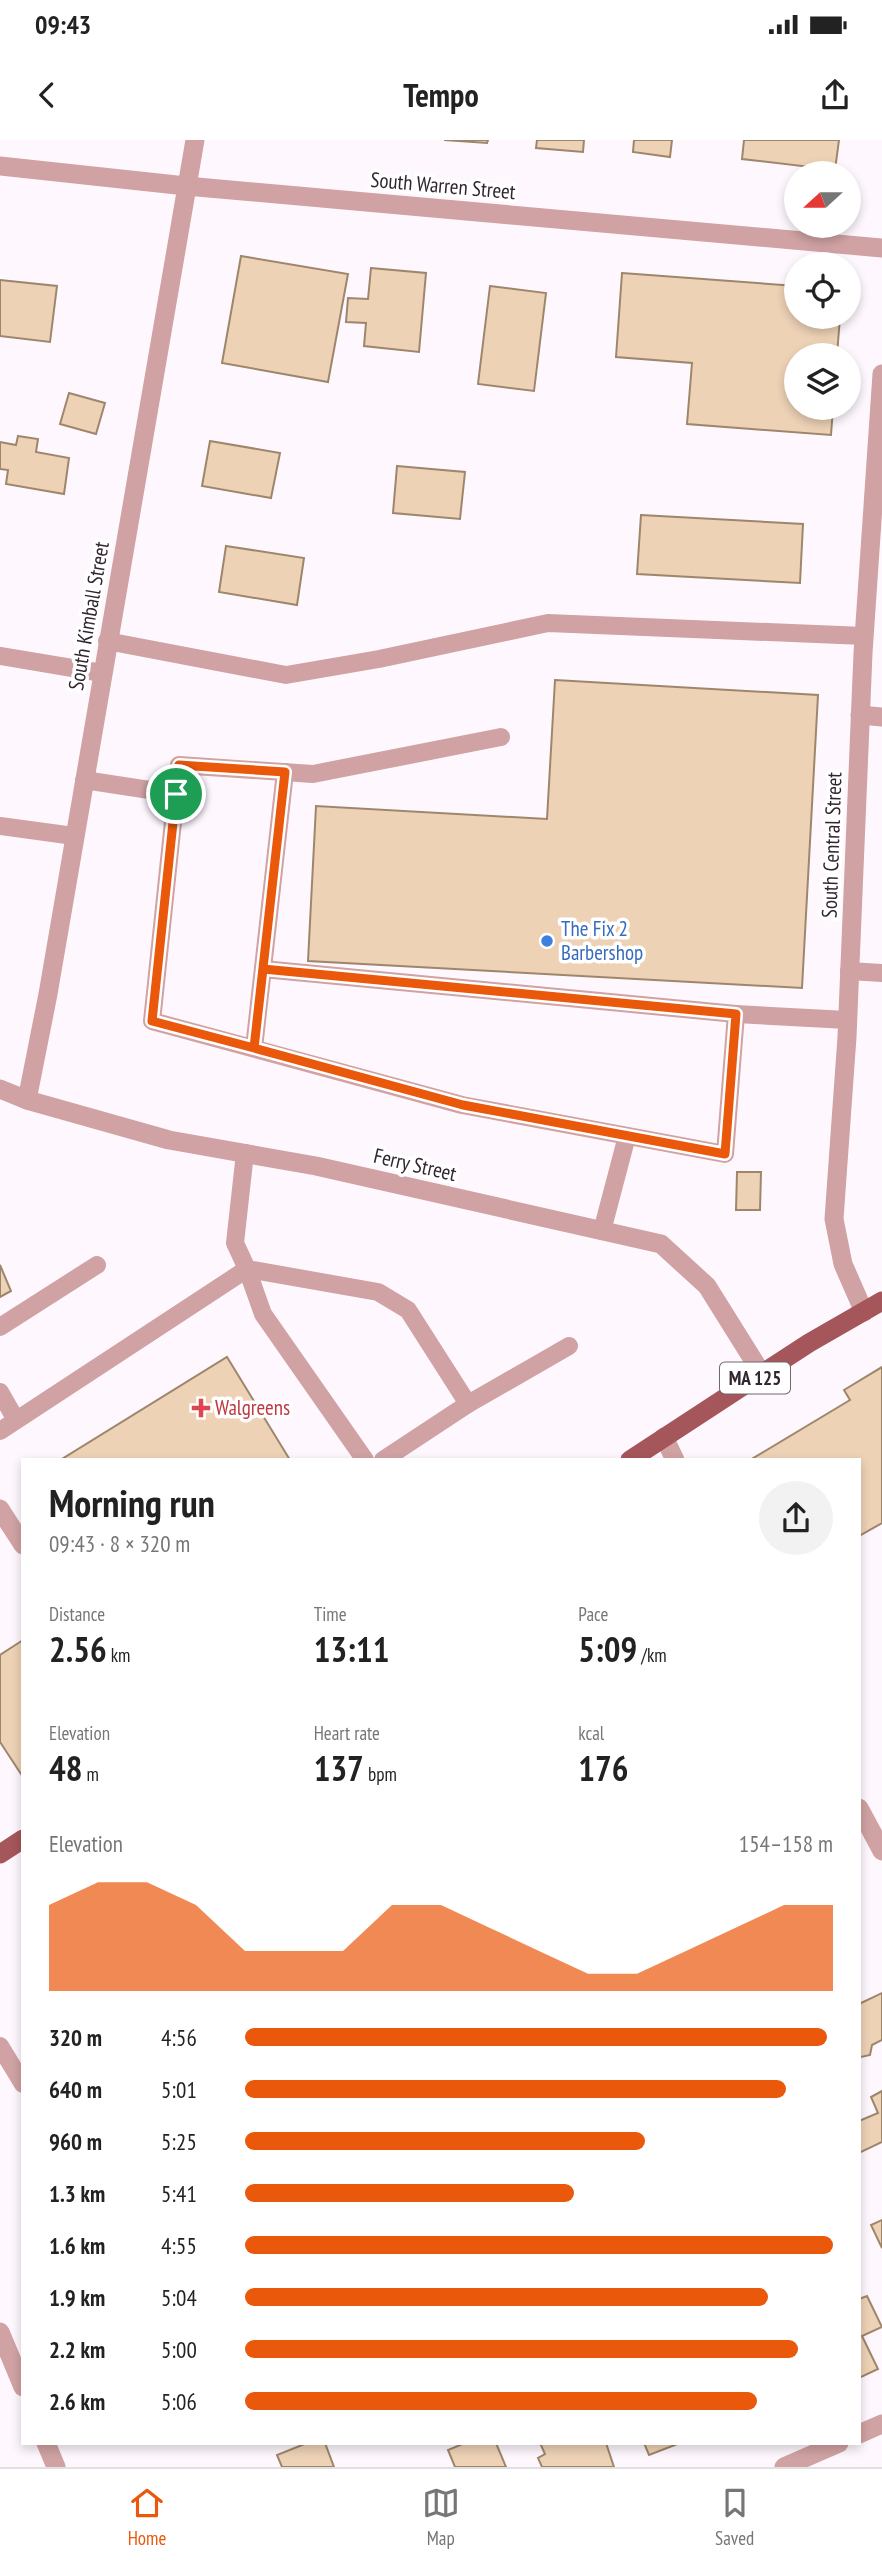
<!DOCTYPE html>
<html lang="en">
<head>
<meta charset="utf-8">
<style>
  body { margin:0; font-family:"PT Sans Narrow",sans-serif; background:#f2f2f2; color:#222; height:100vh; display:flex; flex-direction:column; font-size:26px; white-space:nowrap }
  * { box-sizing:border-box; margin:0 }
  p { font-size:23px; color:#767676 }
  .icon { flex:none; width:38px; height:38px; fill:none; stroke:currentColor; stroke-width:2; stroke-linecap:round; stroke-linejoin:round }
  .map { position:relative; flex:1; overflow:hidden }
  .side { position:absolute; left:21px; top:1318px; width:840px; height:987px; display:flex; flex-direction:column; background:#fff; border-radius:0px; box-shadow:0 4px 10px #0003 }
  .side>* { flex:none }
  .needle { width:46px; rotate:249deg }
  .tools { position:absolute; left:784px; top:21px; display:grid; gap:14px }
  .tools a { display:grid; place-items:center; width:77px; height:77px; border-radius:50%; background:#fff; box-shadow:0 4px 10px #0003; font-size:35px }
  .pin { position:absolute; display:grid; place-items:center; width:60px; height:60px; color:#fff; margin:-30px; border:4px solid #fff; border-radius:50%; box-shadow:0 2px 7px #0007 }
  .round { display:grid; place-items:center; flex:none; width:74px; height:74px; border-radius:37px; background:#f2f2f2 }
  .summary { display:flex; align-items:center; justify-content:space-between; height:119px; padding:0 28px }
  h1 { font-size:38px; font-weight:700; line-height:52px }
  .figures { display:grid; grid-template-columns:repeat(3,1fr); gap:10px; height:119px; padding:7px 28px }
  .figures div { display:grid; align-content:center }
  .figures b { font-size:35px; font-weight:700 }
  .figures small { font-size:19px; font-weight:400 }
  .figures p { font-size:19px }
  .chart { height:196px; padding:14px 28px }
  .chart p { display:flex; justify-content:space-between }
  .chart svg { width:100%; height:126px; margin-top:7px; fill:#ea580c; opacity:.7 }
  ul { padding:0 28px; list-style:none; font-size:23px }
  li { display:grid; grid-template-columns:112px 84px 1fr; align-items:center; height:52px }
  li i { height:18px; border-radius:9px; background:#ea580c }
  .status { display:flex; justify-content:space-between; align-items:center; height:49px; padding:0 35px; background:#fff; direction:ltr }
  .status svg { height:19px; fill:currentColor }
  header { display:flex; justify-content:space-between; align-items:center; height:91px; padding:0 28px; background:#fff; font-size:32px; font-weight:700 }
  .dock { display:flex; justify-content:space-around; align-items:center; height:98px; border-top:2px solid #e0e0e0; background:#fff; font-size:19px; color:#767676 }
  .dock a { display:grid; justify-items:center; gap:4px }
  .dock .current { color:#ea580c }
  .map>svg:first-child { display:block }
  .building { fill:#edd2b6; stroke:#9e866c; stroke-width:2 }
  .lines { fill:none; stroke-linecap:round; stroke-linejoin:round }
  .service { stroke:#d0a2a3; stroke-width:18 }
  .minor { stroke:#d0a2a3; stroke-width:19 }
  .tertiary { stroke:#d0a2a3; stroke-width:19 }
  .primary { stroke:#a5565b; stroke-width:19 }
  .route-casing { stroke:#fff; stroke-width:14 }
  .route { stroke:#ea580c; stroke-width:9 }
  .shop-dot { fill:#3f7fe0; stroke:#fff; stroke-width:2.5 }
  .health-dot { fill:#e0444e; stroke:#fff; stroke-width:2.5 }
  .labels { text-anchor:middle; stroke-width:7; stroke-linejoin:round; paint-order:stroke }
  .shield { fill:#fff; stroke:#6f676e; stroke-width:2 }
  .shield-label { font-size:19px; font-weight:bold; fill:#312630 }
  .street-label { font-size:21px; fill:#312630; stroke:#fff }
  .shop-label { font-size:21px; fill:#366cbe; stroke:#fff; text-anchor:start }
  .health-label { font-size:21px; fill:#be3a42; stroke:#fff; text-anchor:start }
</style>
</head>
<body>
<div class="status"><b>09:43</b><svg viewBox="0 0 49 12"><path d="M0 12V9h3v3zM5 12V6h3v6zM10 12V3h3v9zM15 12V0h3v12zM26 1h20v11H26zM47 4h2v5h-2z"/></svg></div>
<header><svg class="icon" aria-label="back" viewBox="0 0 24 24"><path d="M15 5l-7 7 7 7"/></svg>Tempo<svg class="icon" aria-label="share" viewBox="0 0 24 24"><path d="M12 15V3M7 8l5-5 5 5M5 13v7h14v-7"/></svg></header>
<div class="map">
<svg width="882" height="2327" viewBox="0 0 882 2327">
  <rect width="100%" height="100%" fill="#fef8fe"/>
  <g class="building">
    <polygon points="444,0 488,0 487,3"/>
    <polygon points="537,0 584,0 583,12 536,8"/>
    <polygon points="634,0 672,0 670,17 633,12"/>
    <polygon points="744,0 839,0 835,30 742,19"/>
    <polygon points="241,116 348,134 328,242 222,223"/>
    <polygon points="371,128 426,133 419,212 364,206 366,183 346,182 348,158 368,159"/>
    <polygon points="622,133 796,146 796,177 840,177 837,215 796,215 796,268 833,268 831,295 687,284 692,223 616,217"/>
    <polygon points="0,140 57,146 50,202 0,196"/>
    <polygon points="490,146 546,153 534,251 478,244"/>
    <polygon points="69,253 105,263 96,294 60,284"/>
    <polygon points="18,296 38,299 36,312 69,318 64,354 6,344 8,330 0,329 0,302 16,305"/>
    <polygon points="210,301 280,313 271,358 202,346"/>
    <polygon points="397,326 465,332 460,379 393,373"/>
    <polygon points="641,375 803,384 800,443 637,434"/>
    <polygon points="226,406 304,418 297,465 219,452"/>
    <polygon points="555,540 818,555 802,848 308,821 316,666 547,679"/>
    <polygon points="737,1032 761,1032 760,1070 736,1070"/>
    <polygon points="0,1125 11,1151 0,1157"/>
    <polygon points="227,1217 290,1320 63,1320 62,1319"/>
    <polygon points="882,1227 882,1383 859,1396 859,1320 750,1320 850,1260 844,1250"/>
    <polygon points="23,1500 23,1637 0,1602 0,1515"/>
    <polygon points="882,1853 882,1900 872,1905 870,1915 861,1917 859,1916 859,1864"/>
    <polygon points="882,1951 882,2002 859,2013 859,1981 878,1973 871,1957"/>
    <polygon points="882,2080 882,2108 871,2085"/>
    <polygon points="867,2156 882,2187 862,2196 878,2229 859,2238 859,2159"/>
    <polygon points="307,2303 325,2303 334,2327 282,2327 277,2315"/>
    <polygon points="465,2303 496,2303 506,2327 455,2327 448,2310"/>
    <polygon points="540,2303 606,2303 614,2327 542,2327 538,2318 545,2314"/>
    <polygon points="644,2303 680,2303 649,2315"/>
  </g>
  <g class="lines">
    <g class="service">
      <polyline points="107,501 286,535 379,519 548,483 864,496"/>
      <polyline points="0,516 102,533"/>
      <polyline points="84,640 176,654"/>
      <polyline points="0,686 74,696"/>
      <polyline points="263,829 736,874 725,1014 462,965 152,881 179,625 313,634 501,597"/>
      <polyline points="849,831 882,833"/>
      <polyline points="736,874 847,880"/>
      <polyline points="254,908 285,632"/>
      <polyline points="602,1091 627,996"/>
      <polyline points="0,1187 97,1125"/>
      <polyline points="0,1252 16,1280"/>
      <polyline points="468,1264 569,1206"/>
      <polyline points="0,1291 247,1129 235,1103 245,1013"/>
      <polyline points="365,1320 263,1174 247,1129 378,1152 408,1170 468,1264 383,1320"/>
      <polyline points="0,1906 23,1944"/>
    </g>
    <g class="minor">
      <polyline points="0,26 186,46 882,108"/>
      <polyline points="860,575 882,577"/>
      <polyline points="0,949 27,960 169,1000 316,1026 661,1104 707,1146 762,1234"/>
      <polyline points="27,960 48,854 195,0"/>
      <polyline points="864,1172 843,1124 834,1079 847,897 863,513 882,234"/>
      <polyline points="664,1297 675,1320"/>
      <polyline points="0,1369 23,1405"/>
      <polyline points="859,1668 882,1711"/>
      <polyline points="859,2294 882,2284"/>
      <polyline points="784,2327 839,2303"/>
    </g>
    <g class="tertiary">
      <polyline points="0,2192 23,2247"/>
      <polyline points="46,2303 56,2327"/>
    </g>
    <g class="primary">
      <polyline points="630,1320 809,1203 882,1161"/>
      <polyline points="0,1714 23,1699"/>
    </g>
  </g>
  <g class="lines">
    <defs>
      <polyline id="route" points="176,654 179,625 285,632 254,908 463,965 725,1014 736,874 263,829 254,908 152,881 176,654"/>
    </defs>
    <use href="#route" class="route-casing"/>
    <use href="#route" class="route"/>
  </g>
  <circle class="shop-dot" cx="547" cy="801" r="7"/>
  <path class="health-dot" d="M197.5 1257.5h7v7h7v7h-7v7h-7v-7h-7v-7h7z"/>
  <g class="labels">
    <rect class="shield" x="720" y="1222.5" width="70" height="31" rx="5"/>
    <g class="shield-label">
      <text x="755" y="1245">MA 125</text>
    </g>
    <g class="street-label">
      <text transform="translate(443 46) rotate(5)" y="7">South Warren Street</text>
      <text transform="translate(89 476) rotate(-80)" y="7">South Kimball Street</text>
      <text transform="translate(832 705) rotate(-88)" y="7">South Central Street</text>
      <text transform="translate(415 1025) rotate(13)" y="7">Ferry Street</text>
    </g>
    <g class="shop-label">
      <text x="561" y="796">The Fix 2<tspan x="561" dy="24">Barbershop</tspan></text>
    </g>
    <g class="health-label">
      <text x="215" y="1275">Walgreens</text>
    </g>
  </g>
</svg>
<div class="tools">
<a><svg class="needle" viewBox="-14 -14 28 28"><path d="M0-13l5 13h-10z" fill="#e53935"/><path d="M0 13l5-13h-10z" fill="#767676"/></svg></a>
<a><svg class="icon" aria-label="locate" viewBox="0 0 24 24"><circle cx="12" cy="12" r="6"/><path d="M12 2v4M12 18v4M2 12h4M18 12h4"/></svg></a>
<a><svg class="icon" aria-label="layers" viewBox="0 0 24 24"><path d="M12 4l9 5-9 5-9-5zM3 14l9 5 9-5"/></svg></a>
</div>
<div class="pin" style="left:176px;top:654px;background:#1e9e55"><svg class="icon" aria-label="arrive" viewBox="0 0 24 24"><path d="M6 21V4h12l-3 4 3 4H6"/></svg></div>
<section class="side">
<div class="summary"><div><h1>Morning run</h1><p>09:43 · 8 × 320 m</p></div><a class="round"><svg class="icon" aria-label="share" viewBox="0 0 24 24"><path d="M12 15V3M7 8l5-5 5 5M5 13v7h14v-7"/></svg></a></div>
<div class="figures">
<div><p>Distance</p><b>2.56<small> km</small></b></div>
<div><p>Time</p><b>13:11</b></div>
<div><p>Pace</p><b>5:09<small> /km</small></b></div>
</div>
<div class="figures">
<div><p>Elevation</p><b>48<small> m</small></b></div>
<div><p>Heart rate</p><b>137<small> bpm</small></b></div>
<div><p>kcal</p><b>176</b></div>
</div>
<div class="chart"><p><span>Elevation</span>154–158 m</p>
<svg viewBox="0 0 160 44" preserveAspectRatio="none"><path d="M0 44V14L10 6L20 6L30 14L40 30L50 30L60 30L70 14L80 14L90 22L100 30L110 38L120 38L130 30L140 22L150 14L160 14V44z"/></svg>
</div>
<ul>
<li><b>320 m</b>4:56<i style="width:99%"></i></li>
<li><b>640 m</b>5:01<i style="width:92%"></i></li>
<li><b>960 m</b>5:25<i style="width:68%"></i></li>
<li><b>1.3 km</b>5:41<i style="width:56%"></i></li>
<li><b>1.6 km</b>4:55<i style="width:100%"></i></li>
<li><b>1.9 km</b>5:04<i style="width:89%"></i></li>
<li><b>2.2 km</b>5:00<i style="width:94%"></i></li>
<li><b>2.6 km</b>5:06<i style="width:87%"></i></li>
</ul>
</section>
</div>
<nav class="dock">
<a class="current"><svg class="icon" aria-label="home" viewBox="0 0 24 24"><path d="M3 11l9-7 9 7M6 9v11h12V9"/></svg>Home</a>
<a><svg class="icon" aria-label="map" viewBox="0 0 24 24"><path d="M3 6l6-2 6 2 6-2v14l-6 2-6-2-6 2zM9 4v14M15 6v14"/></svg>Map</a>
<a><svg class="icon" aria-label="saved" viewBox="0 0 24 24"><path d="M7 4h10v16l-5-4-5 4z"/></svg>Saved</a>
</nav>
</body>
</html>
